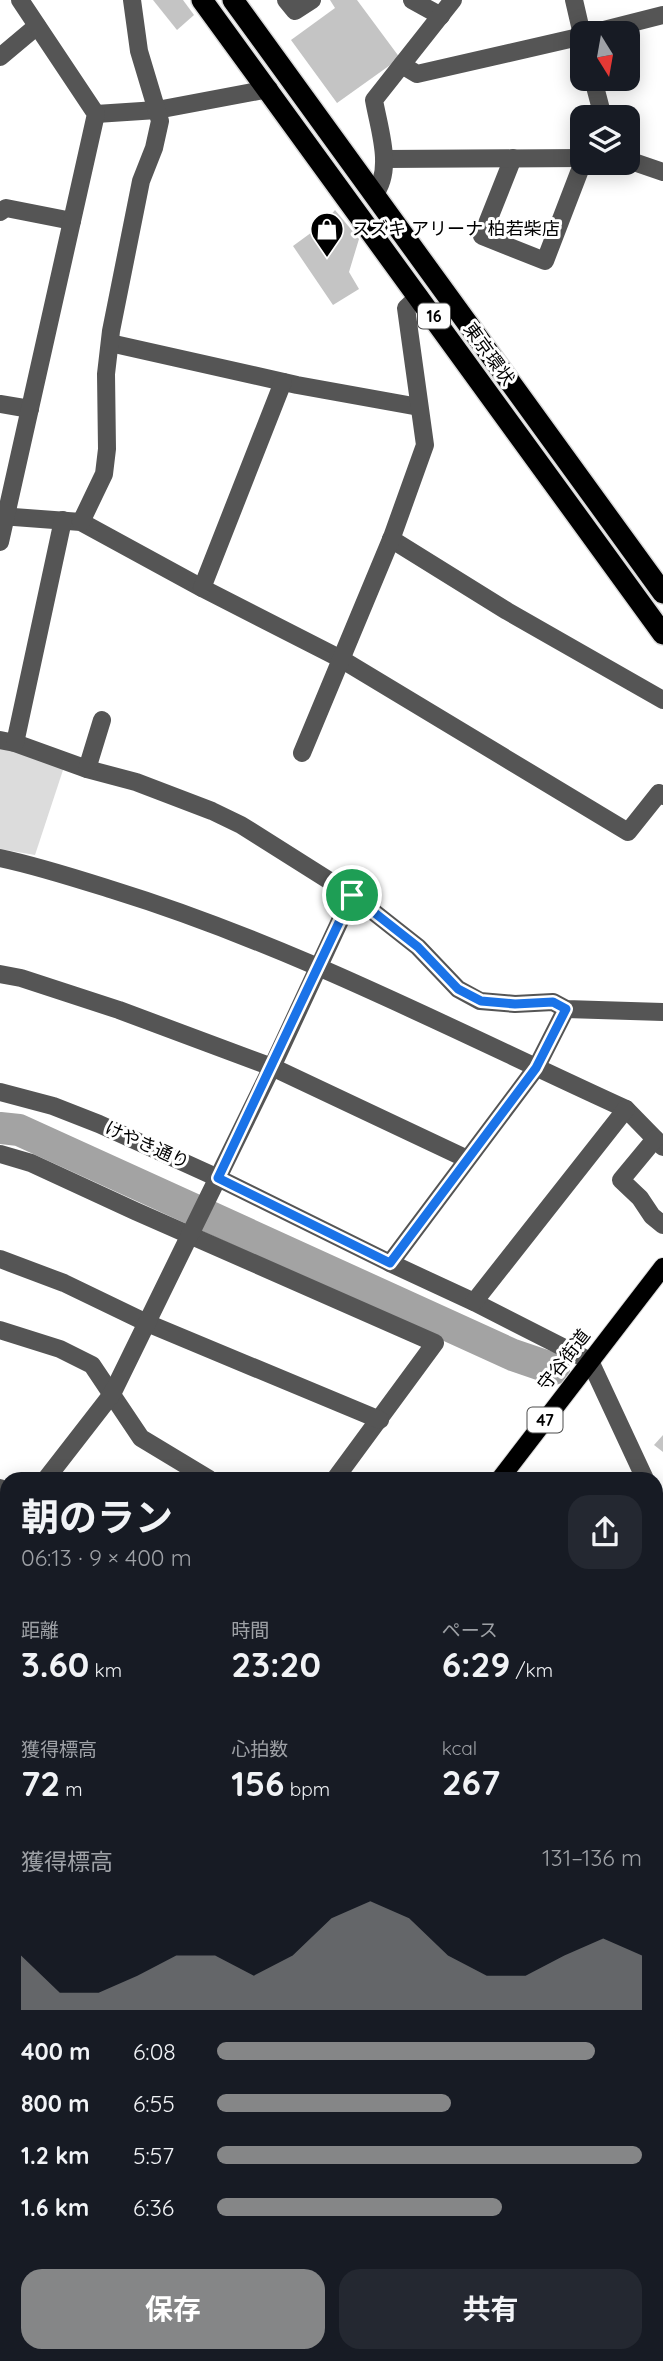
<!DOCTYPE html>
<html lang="ja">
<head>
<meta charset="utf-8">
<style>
  body { margin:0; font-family:Quicksand,"Noto Sans JP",sans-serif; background:#242831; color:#f1f3f6; height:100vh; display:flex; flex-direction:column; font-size:26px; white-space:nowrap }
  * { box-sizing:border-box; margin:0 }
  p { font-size:23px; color:#9ea1a6 }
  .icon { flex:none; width:38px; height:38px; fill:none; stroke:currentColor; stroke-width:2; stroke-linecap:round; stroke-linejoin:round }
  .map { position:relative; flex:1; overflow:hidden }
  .side { position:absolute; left:0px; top:1472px; width:663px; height:891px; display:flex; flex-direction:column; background:#171b24; border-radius:21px 21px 0 0; box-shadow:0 4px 18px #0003 }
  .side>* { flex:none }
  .needle { width:46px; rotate:169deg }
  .controls { position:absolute; left:570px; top:21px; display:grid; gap:14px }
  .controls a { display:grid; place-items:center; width:70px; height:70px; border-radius:14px; background:#171b24; box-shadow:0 4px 18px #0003; font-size:35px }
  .pin { position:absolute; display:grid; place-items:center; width:60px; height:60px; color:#fff; margin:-30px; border:4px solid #fff; border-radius:50%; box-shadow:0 2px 7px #0007 }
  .round { display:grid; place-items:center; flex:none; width:74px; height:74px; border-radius:21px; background:#242831 }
  .overview { display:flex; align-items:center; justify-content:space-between; height:119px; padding:0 21px }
  h1 { font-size:38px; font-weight:700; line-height:52px }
  .figures { display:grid; grid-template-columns:repeat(3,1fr); gap:10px; height:119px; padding:7px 21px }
  .figures div { display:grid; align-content:center }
  .figures b { font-size:35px; font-weight:700 }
  .figures small { font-size:19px; font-weight:400 }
  .figures p { font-size:19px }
  .chart { height:196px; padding:14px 21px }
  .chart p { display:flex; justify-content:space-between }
  .chart svg { width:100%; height:126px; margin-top:7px; fill:#858687; opacity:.7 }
  .action { display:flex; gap:14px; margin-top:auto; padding:14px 21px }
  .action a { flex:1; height:80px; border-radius:21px; background:#858687; color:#fff; font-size:28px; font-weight:700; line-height:80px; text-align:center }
  .action a+a { background:#242831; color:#f1f3f6 }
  ul { padding:0 21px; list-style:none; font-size:23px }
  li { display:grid; grid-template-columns:112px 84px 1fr; align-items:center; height:52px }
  li i { height:18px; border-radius:9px; background:#858687 }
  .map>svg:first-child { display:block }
  .green { fill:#dcdcdc }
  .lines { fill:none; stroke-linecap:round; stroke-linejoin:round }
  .river { stroke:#a3a3a3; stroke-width:32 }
  .building { fill:#c4c4c4 }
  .major-casing { stroke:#dbdbdb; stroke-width:20 }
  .highway-casing { stroke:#dbdbdb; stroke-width:24 }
  .minor { stroke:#555; stroke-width:18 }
  .major { stroke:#000; stroke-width:18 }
  .highway { stroke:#000; stroke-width:21 }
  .route-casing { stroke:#fff; stroke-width:14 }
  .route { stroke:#1a73e8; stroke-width:9 }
  .labels { text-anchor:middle; stroke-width:6; stroke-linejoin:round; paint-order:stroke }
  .shield { fill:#fff; stroke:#4c4c4c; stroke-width:2 }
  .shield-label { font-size:16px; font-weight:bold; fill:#000 }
  .poi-label { font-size:18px; fill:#000; stroke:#fff; text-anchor:start }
  .street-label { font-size:18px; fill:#000; stroke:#fff }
</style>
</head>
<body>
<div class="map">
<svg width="663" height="2361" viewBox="0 0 663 2361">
  <rect width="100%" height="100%" fill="#fff"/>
  <polygon class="green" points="0,746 64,767 35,855 0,849"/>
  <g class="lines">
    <polyline class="river" points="0,1128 19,1130 513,1355 554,1369"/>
  </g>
  <g class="building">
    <polygon points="153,0 183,0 194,15 177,30"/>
    <polygon points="330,0 357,0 400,58 337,103 291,40 335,8"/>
    <polygon points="335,210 359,239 349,272 359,289 333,305 293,246 323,224"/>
    <polygon points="663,1435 663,1452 654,1445"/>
    <polygon points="7,1648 7,1747 0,1742 0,1657"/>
  </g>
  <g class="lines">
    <defs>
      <g id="major">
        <polyline points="500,1479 663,1267"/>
        <polyline points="0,2127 7,2118"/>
      </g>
      <g id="highway">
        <polyline points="202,0 663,634"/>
        <polyline points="233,0 663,593"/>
      </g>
    </defs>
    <use href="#major" class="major-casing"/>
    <use href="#highway" class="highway-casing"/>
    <g class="minor">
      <polyline points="286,0 295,11 312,0"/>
      <polyline points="412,0 441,16"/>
      <polyline points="574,0 583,39"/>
      <polyline points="592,33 663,15"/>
      <polyline points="0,57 37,26"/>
      <polyline points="402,65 417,74 583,36"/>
      <polyline points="593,79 603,117"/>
      <polyline points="96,114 157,110 269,89"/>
      <polyline points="513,158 482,236 545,261 583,162"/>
      <polyline points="384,159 583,158"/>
      <polyline points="628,160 663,172"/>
      <path d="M374,195C394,170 379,129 374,100L453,0"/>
      <polyline points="0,212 6,208 72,221"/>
      <polyline points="110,343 297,385 419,407"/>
      <polyline points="0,404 30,409"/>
      <polyline points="0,516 81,522 202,588 341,659 628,832 659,793 663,796"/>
      <polyline points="81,522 104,474 107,449 106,374 111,331 141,181 154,148 160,121 139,51 132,0"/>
      <polyline points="391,539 507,611 663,700"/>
      <polyline points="0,542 96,114 20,0"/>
      <polyline points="202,588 283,382"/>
      <polyline points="0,740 15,743 87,769 136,782 212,811 241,825 352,895 418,947 458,989 480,1001 515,1004 553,1002 566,1009 663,1012"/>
      <polyline points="15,743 63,520"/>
      <polyline points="302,753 392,537 425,445 406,308 419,296"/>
      <polyline points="87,769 102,720"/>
      <path d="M0,858C38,866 75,878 113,890C291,945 457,1032 626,1109L663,1147"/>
      <polyline points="0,974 21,978 119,1010 272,1067 467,1159"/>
      <polyline points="0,1092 53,1106 99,1124 218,1178 390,1263 474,1302 590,1361 645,1479"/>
      <polyline points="655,1139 621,1180 640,1198 652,1216 663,1225"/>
      <polyline points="0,1154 31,1163 135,1211 435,1343 335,1479"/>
      <polyline points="0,1259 64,1283 147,1323 380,1420"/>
      <polyline points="390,1263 536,1068 566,1009"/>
      <polyline points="474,1302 626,1109"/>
      <polyline points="0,1330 60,1349 92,1365 141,1438 209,1479"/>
      <polyline points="46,1479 112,1394 272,1067 352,895"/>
      <polyline points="0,1488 7,1495"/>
      <polyline points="656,1502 663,1517"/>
      <polyline points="0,1535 7,1528"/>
      <polyline points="656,1591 663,1583"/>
      <polyline points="656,1784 663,1792"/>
      <polyline points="656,1972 663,1974"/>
      <polyline points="0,2027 7,2034"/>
      <polyline points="0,2144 7,2148"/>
      <polyline points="656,2275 663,2277"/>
      <polyline points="0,2326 7,2328"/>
      <polyline points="95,2356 113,2361"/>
      <polyline points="42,2361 46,2356"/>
      <polyline points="219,2361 222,2356"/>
      <polyline points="363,2361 367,2356"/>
      <polyline points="532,2361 536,2356"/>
    </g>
    <use href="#major" class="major"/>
    <use href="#highway" class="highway"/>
  </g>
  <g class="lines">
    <defs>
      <polygon id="route" points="352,895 418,947 458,989 481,1001 515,1004 553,1002 566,1009 536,1068 390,1263 218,1178"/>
    </defs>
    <use href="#route" class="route-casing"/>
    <use href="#route" class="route"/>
  </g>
  <defs>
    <symbol id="shop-pin" viewBox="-11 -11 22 30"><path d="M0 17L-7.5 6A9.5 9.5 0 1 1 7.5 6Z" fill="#000" stroke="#fff"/><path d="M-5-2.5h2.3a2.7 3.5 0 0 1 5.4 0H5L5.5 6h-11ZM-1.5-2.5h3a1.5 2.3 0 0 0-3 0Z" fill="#fff"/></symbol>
  </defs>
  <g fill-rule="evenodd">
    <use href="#shop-pin" x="308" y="210" width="38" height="52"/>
  </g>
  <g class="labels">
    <g class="shield">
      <rect x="418" y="303.5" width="32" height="25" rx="5"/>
      <rect x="527.5" y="1407.5" width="35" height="25" rx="5"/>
    </g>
    <g class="shield-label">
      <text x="434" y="322">16</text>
      <text x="545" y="1426">47</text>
    </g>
    <g class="poi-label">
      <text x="352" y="235">スズキ アリーナ 柏若柴店</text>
    </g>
    <g class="street-label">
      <text transform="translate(489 354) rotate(54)" y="6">東京環状</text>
      <text transform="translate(147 1145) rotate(24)" y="6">けやき通り</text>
      <text transform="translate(564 1360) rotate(-52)" y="6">守谷街道</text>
    </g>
  </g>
</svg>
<div class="controls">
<a><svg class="needle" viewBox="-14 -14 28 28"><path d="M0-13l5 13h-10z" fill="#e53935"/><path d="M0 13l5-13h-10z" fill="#9ea1a6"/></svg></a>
<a><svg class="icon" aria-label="layers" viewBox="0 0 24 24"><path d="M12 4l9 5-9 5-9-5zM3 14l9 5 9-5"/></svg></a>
</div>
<div class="pin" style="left:352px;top:895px;background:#1e9e55"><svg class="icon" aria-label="arrive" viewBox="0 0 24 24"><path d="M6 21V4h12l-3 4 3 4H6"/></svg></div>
<section class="side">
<div class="overview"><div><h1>朝のラン</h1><p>06:13 · 9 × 400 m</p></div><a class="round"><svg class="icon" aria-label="share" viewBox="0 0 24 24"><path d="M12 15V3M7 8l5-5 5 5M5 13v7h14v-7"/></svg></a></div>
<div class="figures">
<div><p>距離</p><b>3.60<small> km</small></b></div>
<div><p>時間</p><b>23:20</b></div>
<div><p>ペース</p><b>6:29<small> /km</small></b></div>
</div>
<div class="figures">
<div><p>獲得標高</p><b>72<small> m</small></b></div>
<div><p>心拍数</p><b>156<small> bpm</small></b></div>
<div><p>kcal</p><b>267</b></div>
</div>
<div class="chart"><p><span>獲得標高</span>131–136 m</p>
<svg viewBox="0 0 160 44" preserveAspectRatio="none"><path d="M0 44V25L10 38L20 38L30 32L40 25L50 25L60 32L70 25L80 12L90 6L100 12L110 25L120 32L130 32L140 25L150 19L160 25V44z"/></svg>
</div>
<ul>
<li><b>400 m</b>6:08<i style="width:89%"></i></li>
<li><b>800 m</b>6:55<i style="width:55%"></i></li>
<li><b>1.2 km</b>5:57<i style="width:100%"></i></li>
<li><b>1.6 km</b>6:36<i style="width:67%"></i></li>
</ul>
<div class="action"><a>保存</a><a>共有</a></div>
</section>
</div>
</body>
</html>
